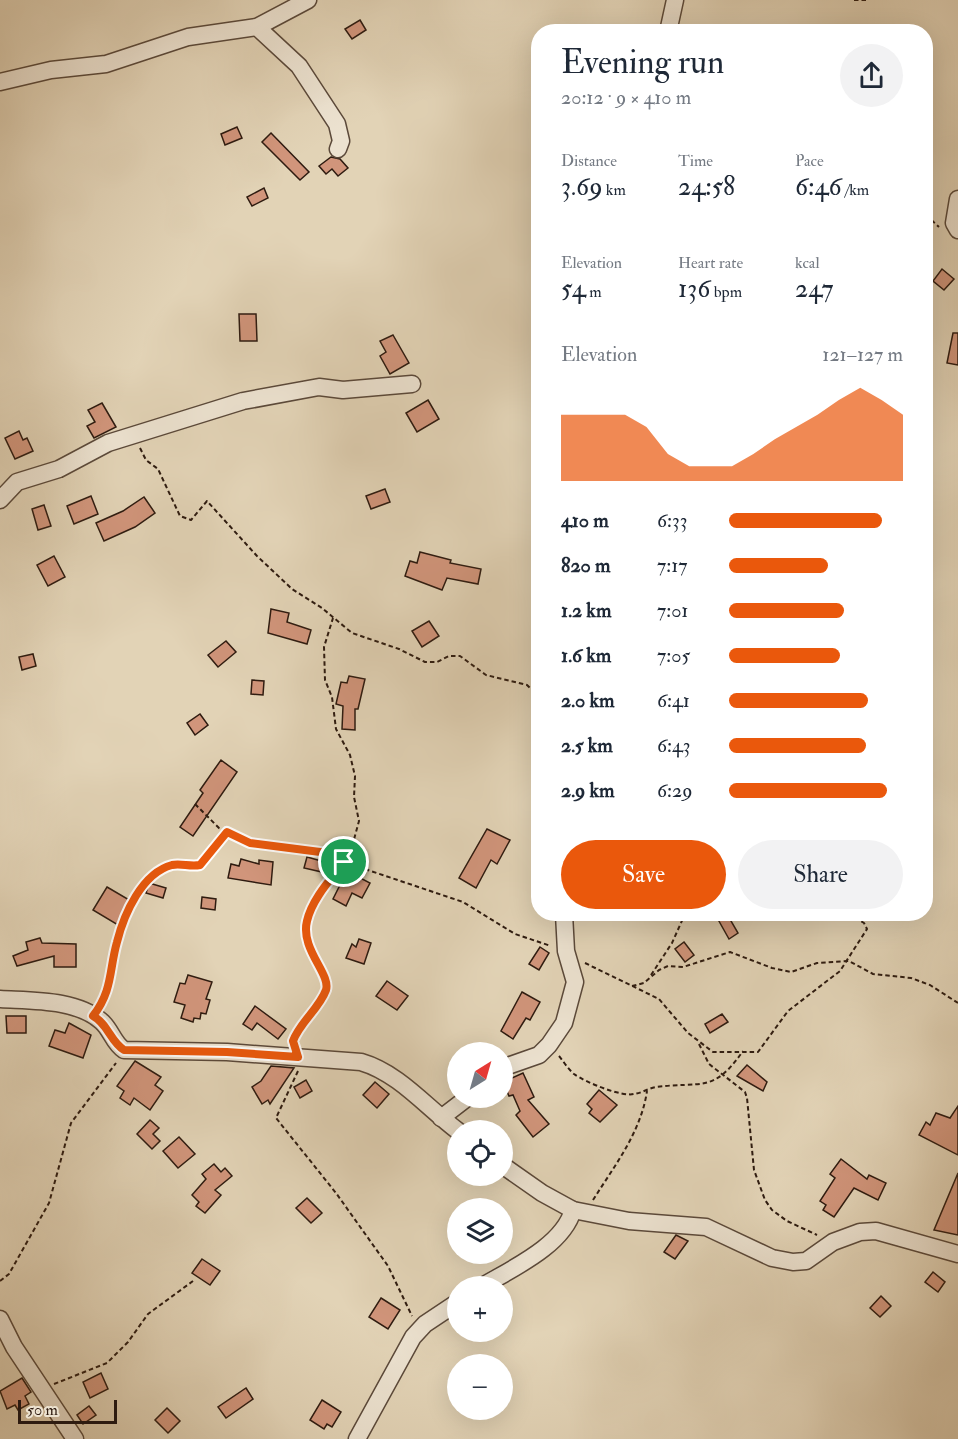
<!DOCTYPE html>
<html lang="en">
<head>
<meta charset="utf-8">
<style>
  body { margin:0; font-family:"IM FELL Double Pica",serif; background:#f2f2f3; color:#1f2937; height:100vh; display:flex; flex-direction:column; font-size:22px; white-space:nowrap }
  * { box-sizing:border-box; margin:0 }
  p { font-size:20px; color:#747a83 }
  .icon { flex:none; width:33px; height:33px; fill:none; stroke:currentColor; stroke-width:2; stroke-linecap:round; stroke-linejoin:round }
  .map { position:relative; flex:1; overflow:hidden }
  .details { position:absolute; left:531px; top:24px; width:402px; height:897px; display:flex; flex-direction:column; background:#fff; border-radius:24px; box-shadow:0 6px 24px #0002 }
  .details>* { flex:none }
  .needle { width:39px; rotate:37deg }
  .controls { position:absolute; left:447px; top:1042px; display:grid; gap:12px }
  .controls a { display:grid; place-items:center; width:66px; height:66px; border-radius:50%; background:#fff; box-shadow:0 6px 24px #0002; font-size:30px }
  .scale { position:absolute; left:18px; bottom:15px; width:99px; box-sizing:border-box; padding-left:6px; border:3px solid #2e1b10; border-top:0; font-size:16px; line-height:21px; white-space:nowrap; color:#2e1b10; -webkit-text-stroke:4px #ece2d0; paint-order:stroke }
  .pin { position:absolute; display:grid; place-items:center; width:51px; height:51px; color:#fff; margin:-26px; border:3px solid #fff; border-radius:50%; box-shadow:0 2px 6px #0007 }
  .round { display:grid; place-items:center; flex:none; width:63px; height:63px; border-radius:32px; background:#f2f2f3 }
  .overview { display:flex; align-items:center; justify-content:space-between; height:102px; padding:0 30px }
  h1 { font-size:33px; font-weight:600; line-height:45px }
  .stats { display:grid; grid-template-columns:repeat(3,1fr); gap:9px; height:102px; padding:6px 30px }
  .stats div { display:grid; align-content:center }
  .stats b { font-size:26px; font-weight:600 }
  .stats small { font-size:16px; font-weight:400 }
  .stats p { font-size:16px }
  .chart { height:168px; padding:12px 30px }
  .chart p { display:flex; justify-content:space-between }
  .chart svg { width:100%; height:108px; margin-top:6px; fill:#ea580c; opacity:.7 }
  .action { display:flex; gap:12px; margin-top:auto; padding:12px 30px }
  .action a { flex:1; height:69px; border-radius:36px; background:#ea580c; color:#fff; font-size:24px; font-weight:600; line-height:69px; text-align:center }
  .action a+a { background:#f2f2f3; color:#1f2937 }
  ul { padding:0 30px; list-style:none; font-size:20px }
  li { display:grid; grid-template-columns:96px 72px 1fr; align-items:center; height:45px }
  li i { height:15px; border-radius:8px; background:#ea580c }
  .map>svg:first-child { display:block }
  .building { fill:#d1957b; stroke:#2e1b10; stroke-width:1.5 }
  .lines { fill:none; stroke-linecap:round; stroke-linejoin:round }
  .minor-casing { stroke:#5b493a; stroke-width:19 }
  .path { stroke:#2e1b10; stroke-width:2; stroke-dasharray:4.5 3; stroke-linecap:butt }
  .minor { stroke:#ece2d0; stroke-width:16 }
  .route-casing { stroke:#fff; stroke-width:12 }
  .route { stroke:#ea580c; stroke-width:8 }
</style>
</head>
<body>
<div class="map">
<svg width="958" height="1439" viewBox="0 0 958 1439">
  <rect width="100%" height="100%" fill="#e2d3b6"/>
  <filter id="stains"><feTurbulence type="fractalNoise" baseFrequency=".00333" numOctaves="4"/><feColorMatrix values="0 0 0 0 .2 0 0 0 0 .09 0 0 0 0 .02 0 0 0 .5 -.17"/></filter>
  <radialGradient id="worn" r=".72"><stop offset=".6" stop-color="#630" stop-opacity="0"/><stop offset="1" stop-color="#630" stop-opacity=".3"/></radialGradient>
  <g class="building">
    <polygon points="360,20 366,30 352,39 345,29"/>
    <polygon points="237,127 242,138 225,145 221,134"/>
    <polygon points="271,133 309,172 300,180 262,142"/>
    <polygon points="331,157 340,159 348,168 338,176 332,169 326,174 319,166"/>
    <polygon points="264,188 268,198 252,206 247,197"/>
    <polygon points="942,269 954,279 944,290 933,281"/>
    <polygon points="239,314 256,314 257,341 240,341"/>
    <polygon points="953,333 958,333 958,365 947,363"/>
    <polygon points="393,335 409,363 390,374 380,356 386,352 380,341"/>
    <polygon points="428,400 439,419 417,432 406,413"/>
    <polygon points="102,403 116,427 94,438 87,426 95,422 88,410"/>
    <polygon points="19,431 23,440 27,438 33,451 15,459 5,438"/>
    <polygon points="385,489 390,502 371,509 366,496"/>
    <polygon points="91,496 98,514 74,524 67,506"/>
    <polygon points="144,497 155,513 135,527 104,541 96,523 123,511"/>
    <polygon points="44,505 51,526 38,530 32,509"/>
    <polygon points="420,552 451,560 450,563 481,569 478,584 447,578 442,590 405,576 410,561 417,563"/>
    <polygon points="54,556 65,577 48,586 37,565"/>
    <polygon points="271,609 289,613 287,622 311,630 307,644 268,633"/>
    <polygon points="429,621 439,636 422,647 412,631"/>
    <polygon points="226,641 236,652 218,667 208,655"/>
    <polygon points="33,654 36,666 22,670 19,657"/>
    <polygon points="349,676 365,679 358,709 355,709 355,730 342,729 343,706 336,704 341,682 347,683"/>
    <polygon points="252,680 264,681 263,695 251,694"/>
    <polygon points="200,714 208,725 195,735 187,723"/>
    <polygon points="221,760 237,772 193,836 180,827 203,793 200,790"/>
    <polygon points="487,829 510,840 497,864 491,860 476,888 459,878"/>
    <polygon points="307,857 325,862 322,872 304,868"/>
    <polygon points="241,859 259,864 259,860 273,862 271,885 228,878 231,864 239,866"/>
    <polygon points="347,871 370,883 362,898 352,893 346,906 333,899"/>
    <polygon points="149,883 166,888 163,898 146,893"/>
    <polygon points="107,887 131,901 118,925 93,910"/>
    <polygon points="202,897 216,899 215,910 201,908"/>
    <polygon points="715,914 727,914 738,933 729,939"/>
    <polygon points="40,938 42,943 76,944 76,967 54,967 54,956 17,966 13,956 28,950 26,942"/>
    <polygon points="359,939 371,943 364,964 346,958 352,944 356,947"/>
    <polygon points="684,942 694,955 685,962 675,949"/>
    <polygon points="540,947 549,953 539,970 529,964"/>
    <polygon points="188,975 212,982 206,999 210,1000 206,1014 201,1013 200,1019 194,1018 193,1022 181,1018 185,1005 174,1002 180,983 185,984"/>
    <polygon points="387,981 408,996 397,1010 376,996"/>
    <polygon points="522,992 540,1002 530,1020 526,1018 513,1039 501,1031"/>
    <polygon points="255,1006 286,1029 278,1039 257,1023 252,1030 243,1024"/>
    <polygon points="722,1014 728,1022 710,1033 705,1024"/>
    <polygon points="6,1016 26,1016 26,1033 7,1033"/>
    <polygon points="69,1023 91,1035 83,1058 49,1046 55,1030 65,1033"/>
    <polygon points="135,1061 161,1077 155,1085 163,1091 150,1110 134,1098 130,1105 120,1098 124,1091 117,1086"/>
    <polygon points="747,1065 767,1082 763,1091 737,1076"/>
    <polygon points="271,1066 294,1068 270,1104 268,1100 262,1104 252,1087 261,1081"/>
    <polygon points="523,1073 534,1097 528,1100 549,1124 533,1137 516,1115 520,1111 513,1095 509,1096 503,1082 507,1077 510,1079"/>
    <polygon points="306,1080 312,1091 300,1098 294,1087"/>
    <polygon points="375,1082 389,1094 377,1108 363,1095"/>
    <polygon points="599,1090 617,1105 600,1122 589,1113 592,1109 587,1104"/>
    <polygon points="958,1106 958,1155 919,1135 926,1122 930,1125 936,1113 950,1118"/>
    <polygon points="150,1120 159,1128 153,1134 160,1141 152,1149 137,1134"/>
    <polygon points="179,1137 195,1154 178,1168 163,1151"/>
    <polygon points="841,1159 867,1179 869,1175 886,1183 878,1200 854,1188 834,1217 823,1210 826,1205 820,1201 835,1178 830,1174"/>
    <polygon points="214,1164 221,1172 225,1168 232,1176 215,1190 221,1195 205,1213 196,1206 199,1202 192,1195 206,1179 202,1174"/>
    <polygon points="958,1173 958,1235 934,1230"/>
    <polygon points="307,1198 322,1213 311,1223 296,1208"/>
    <polygon points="676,1235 688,1241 675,1259 664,1252"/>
    <polygon points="202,1259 220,1271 210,1285 192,1273"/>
    <polygon points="933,1272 945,1282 938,1292 925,1282"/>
    <polygon points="881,1296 891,1306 880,1317 870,1308"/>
    <polygon points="381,1298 400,1310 388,1329 369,1317"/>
    <polygon points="101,1373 108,1389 90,1398 83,1382"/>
    <polygon points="22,1378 31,1392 25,1396 29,1404 18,1410 15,1405 7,1409 0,1391"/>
    <polygon points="246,1388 253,1399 226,1418 218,1407"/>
    <polygon points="322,1400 341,1412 332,1427 327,1424 324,1429 310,1420"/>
    <polygon points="89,1406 96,1415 83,1424 77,1415"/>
    <polygon points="167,1408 180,1421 168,1433 155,1420"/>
  </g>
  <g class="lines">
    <defs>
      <g id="minor">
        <polyline points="257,27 299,66 337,124 341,141 338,149"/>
        <polyline points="668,32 675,0"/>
        <polyline points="0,82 51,70 106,64 188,37 257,27 308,0"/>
        <polyline points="958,199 954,223 958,230"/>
        <polyline points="0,500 17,482 59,469 108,443 243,401 319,387 343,390 412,384"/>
        <path d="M0,999C31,1001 76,999 101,1021C111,1029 113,1043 124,1050L227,1052L361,1062C399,1073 427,1108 458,1131"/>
        <polyline points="502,1068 539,1055 549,1045 564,1023 575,982 566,951 564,914"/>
        <polyline points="441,1118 467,1098"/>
        <polyline points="502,1165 542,1193 573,1210 629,1221 706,1227 772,1258 793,1262 806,1261 833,1242 860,1232 876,1231 958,1254"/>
        <path d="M481,1287C511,1269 563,1246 573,1210"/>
        <polyline points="0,1319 14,1347 75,1439"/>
        <polyline points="357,1439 413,1337 425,1324 458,1302"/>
      </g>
    </defs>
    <use href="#minor" class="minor-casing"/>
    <g class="path">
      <polyline points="854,0 867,0"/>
      <polyline points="926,215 939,227"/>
      <polyline points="140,448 146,460 158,469 180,516 191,520 207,501 257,556 292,589 322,608 352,633 399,649 425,662 437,662 449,656 460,656 486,675 527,685 538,696"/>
      <polyline points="195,804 219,828 250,843 328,853 344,862 463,902 515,934 551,946"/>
      <polyline points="585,963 659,999 688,1033 713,1052 758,1052 788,1011 840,971 867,929 864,923 848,914"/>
      <polyline points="651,975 672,943 685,914"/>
      <polyline points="632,986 644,983 659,970 668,966 683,967 730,952 772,968 791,972 817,963 849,961 873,974 911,978 930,985 958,1003"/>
      <path d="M102,1004C118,963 120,879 172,865C181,863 190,867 200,865L227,832"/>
      <polyline points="293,1042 298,1029 326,990 327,979 310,953 305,933 307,919 320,893 344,862 353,843 359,821 354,797 355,776 350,755 336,729 332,697 325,680 324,647 333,618"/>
      <polyline points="699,1044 709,1064 745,1092 747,1098 754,1170 765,1200 772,1210 787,1221 817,1235"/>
      <path d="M559,1056C564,1062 568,1069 574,1074C585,1082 621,1097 634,1094C642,1093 649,1088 656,1087C702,1081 713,1094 743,1051"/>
      <polyline points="298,1071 276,1118 336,1193 388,1266 412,1316"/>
      <path d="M593,1200C615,1165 641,1132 647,1091"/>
      <polyline points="0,1281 9,1274 49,1203 71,1123 116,1063"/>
      <polyline points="54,1384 107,1363 128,1342 148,1314 193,1281"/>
    </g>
    <use href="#minor" class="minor"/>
  </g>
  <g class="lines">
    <defs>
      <path id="route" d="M227,832L250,843L328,853L344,862C331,879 312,899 307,921C300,949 331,974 326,990C319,1009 300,1022 293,1041L298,1057L227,1052L124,1050C110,1041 108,1024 93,1016C113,990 109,970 117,942C124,914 142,873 172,865C181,863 190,867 200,865Z"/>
    </defs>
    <use href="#route" class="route-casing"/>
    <use href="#route" class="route"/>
  </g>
  <rect width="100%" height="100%" filter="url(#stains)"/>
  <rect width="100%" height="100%" fill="url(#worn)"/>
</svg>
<div class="controls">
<a><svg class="needle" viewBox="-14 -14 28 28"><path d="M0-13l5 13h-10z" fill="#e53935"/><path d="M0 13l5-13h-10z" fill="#747a83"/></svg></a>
<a><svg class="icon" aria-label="locate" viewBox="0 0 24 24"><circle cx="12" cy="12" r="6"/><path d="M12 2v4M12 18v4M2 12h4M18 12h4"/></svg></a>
<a><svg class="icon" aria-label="layers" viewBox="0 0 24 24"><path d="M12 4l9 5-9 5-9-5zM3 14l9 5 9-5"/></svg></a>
<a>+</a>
<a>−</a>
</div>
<div class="scale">50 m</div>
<div class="pin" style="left:344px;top:862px;background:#1e9e55"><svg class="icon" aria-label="arrive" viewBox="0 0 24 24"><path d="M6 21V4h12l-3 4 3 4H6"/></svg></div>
<section class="details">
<div class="overview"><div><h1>Evening run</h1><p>20:12 · 9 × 410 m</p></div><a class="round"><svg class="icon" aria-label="share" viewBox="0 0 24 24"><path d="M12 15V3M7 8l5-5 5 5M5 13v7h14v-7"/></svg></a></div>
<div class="stats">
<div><p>Distance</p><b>3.69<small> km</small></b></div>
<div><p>Time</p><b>24:58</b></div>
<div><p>Pace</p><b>6:46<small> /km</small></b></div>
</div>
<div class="stats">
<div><p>Elevation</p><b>54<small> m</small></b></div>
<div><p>Heart rate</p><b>136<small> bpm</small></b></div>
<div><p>kcal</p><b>247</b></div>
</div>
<div class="chart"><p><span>Elevation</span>121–127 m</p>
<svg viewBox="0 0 160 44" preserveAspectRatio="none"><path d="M0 44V17L10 17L20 17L30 17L40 22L50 33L60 38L70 38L80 38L90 33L100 27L110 22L120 17L130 11L140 6L150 11L160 17V44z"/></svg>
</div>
<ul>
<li><b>410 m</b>6:33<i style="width:88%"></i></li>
<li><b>820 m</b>7:17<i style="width:57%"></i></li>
<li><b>1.2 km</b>7:01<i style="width:66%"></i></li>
<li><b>1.6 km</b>7:05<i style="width:64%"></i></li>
<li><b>2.0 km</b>6:41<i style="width:80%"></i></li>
<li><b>2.5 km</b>6:43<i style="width:79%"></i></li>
<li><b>2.9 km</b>6:29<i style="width:91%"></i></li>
</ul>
<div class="action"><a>Save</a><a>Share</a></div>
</section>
</div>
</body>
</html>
